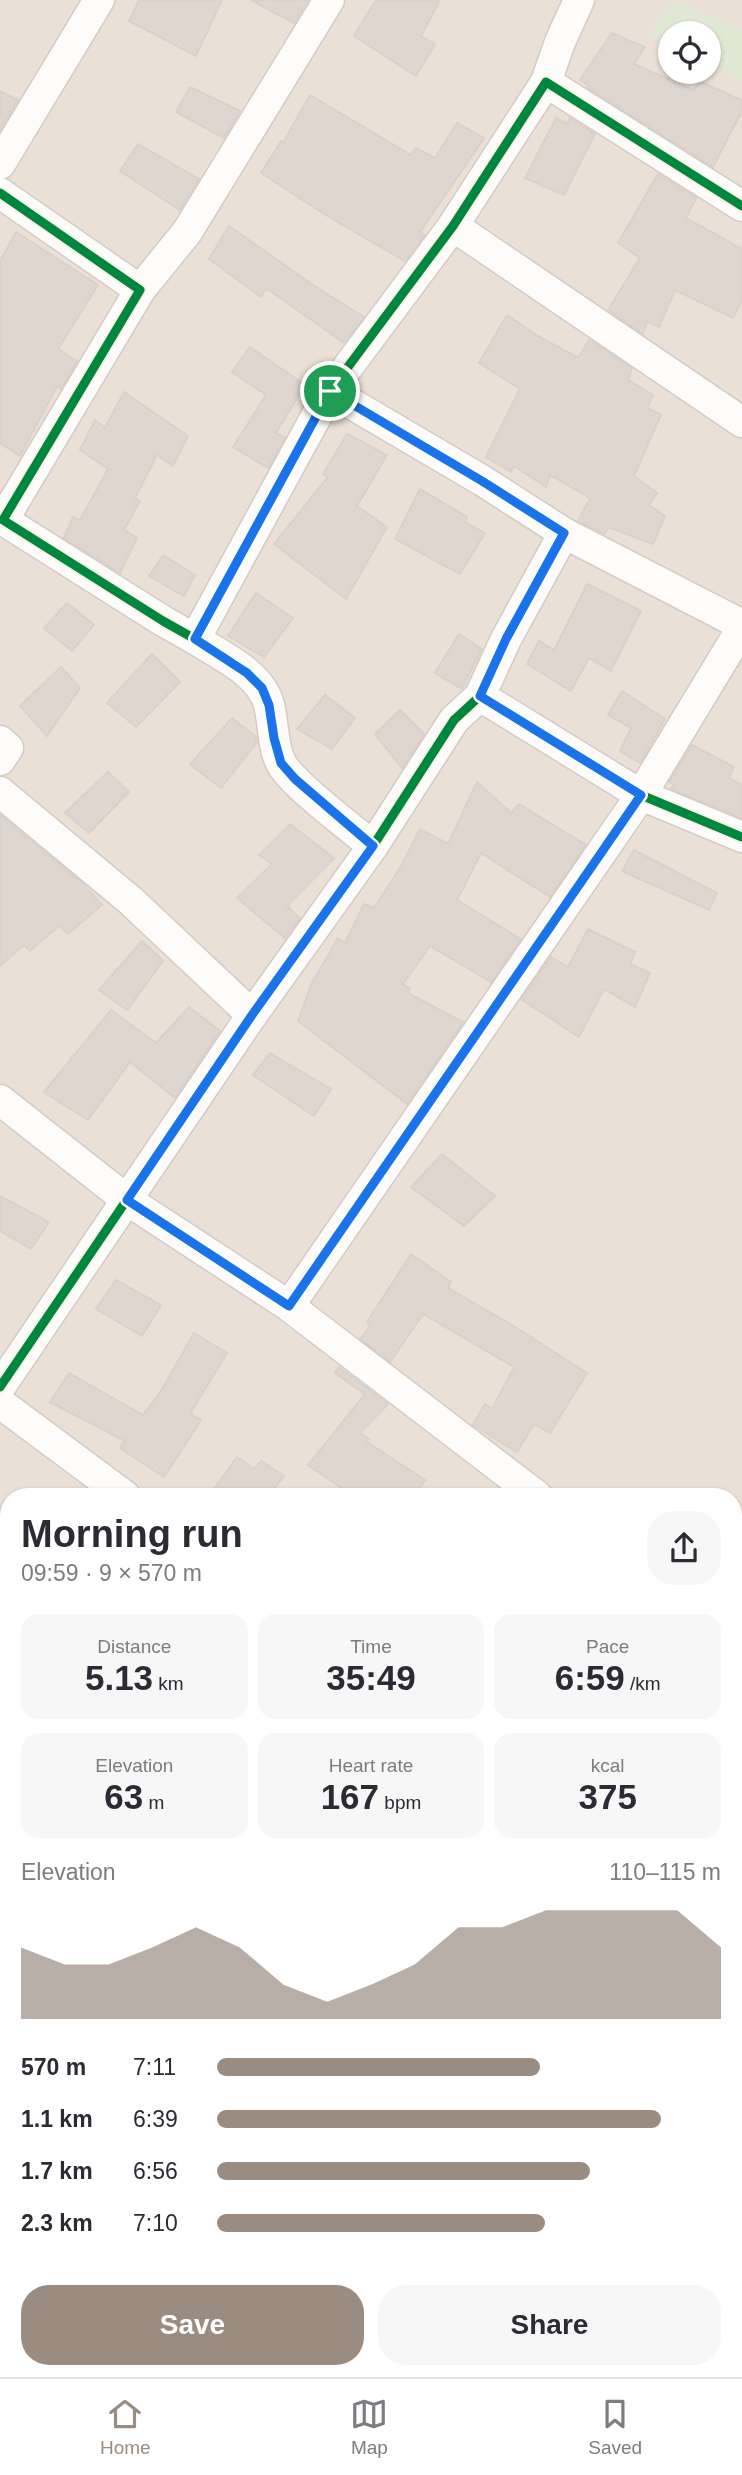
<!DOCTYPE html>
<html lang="en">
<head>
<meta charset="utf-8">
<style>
  body { margin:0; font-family:Arial,sans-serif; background:#f7f7f7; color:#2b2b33; height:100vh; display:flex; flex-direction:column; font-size:26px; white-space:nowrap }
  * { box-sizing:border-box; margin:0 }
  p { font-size:23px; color:#7c7c81 }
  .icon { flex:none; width:38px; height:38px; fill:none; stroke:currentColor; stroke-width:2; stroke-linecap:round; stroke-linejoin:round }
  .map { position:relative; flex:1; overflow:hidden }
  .sheet { position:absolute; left:0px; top:1488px; width:742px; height:891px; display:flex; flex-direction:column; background:#fff; border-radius:28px 28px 0 0; box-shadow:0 2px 5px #0004 }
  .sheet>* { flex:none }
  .controls { position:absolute; left:658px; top:21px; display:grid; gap:14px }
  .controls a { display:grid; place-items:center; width:63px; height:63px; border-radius:50%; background:#fff; box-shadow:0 2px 5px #0004; font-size:35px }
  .pin { position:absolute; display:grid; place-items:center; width:60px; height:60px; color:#fff; margin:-30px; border:4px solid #fff; border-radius:50%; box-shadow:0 2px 7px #0007 }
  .round { display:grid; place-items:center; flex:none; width:74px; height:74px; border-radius:28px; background:#f7f7f7 }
  .headline { display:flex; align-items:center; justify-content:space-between; height:119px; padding:0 21px }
  h1 { font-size:38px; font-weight:600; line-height:52px }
  .metrics { display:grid; grid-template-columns:repeat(3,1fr); gap:10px; height:119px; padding:7px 21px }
  .metrics div { display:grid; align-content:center; border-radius:18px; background:#f7f7f7; text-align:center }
  .metrics b { font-size:35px; font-weight:600 }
  .metrics small { font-size:19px; font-weight:400 }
  .metrics p { font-size:19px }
  .chart { height:196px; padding:14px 21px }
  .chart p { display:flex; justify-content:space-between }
  .chart svg { width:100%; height:126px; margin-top:7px; fill:#9b8c82; opacity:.7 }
  .primary-button { display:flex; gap:14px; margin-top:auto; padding:14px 21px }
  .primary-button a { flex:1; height:80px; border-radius:28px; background:#9b8c82; color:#fff; font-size:28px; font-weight:600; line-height:80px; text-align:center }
  .primary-button a+a { background:#f7f7f7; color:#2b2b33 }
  ul { padding:0 21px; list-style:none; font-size:23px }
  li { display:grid; grid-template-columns:112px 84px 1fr; align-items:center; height:52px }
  li i { height:18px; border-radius:9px; background:#9b8c82 }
  .tab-bar { display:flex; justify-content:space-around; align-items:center; height:98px; border-top:2px solid #e1e1e2; background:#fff; font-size:19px; color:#7c7c81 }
  .tab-bar a { display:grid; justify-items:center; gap:4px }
  .tab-bar .active { color:#9b8c82 }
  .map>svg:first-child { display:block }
  .residential { fill:#ebe0d5; fill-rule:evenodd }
  .green { fill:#e0e8d3 }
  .building { fill:#dfd6d0; stroke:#dbd1ca; stroke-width:2 }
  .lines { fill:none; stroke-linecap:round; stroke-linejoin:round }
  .minor-casing { stroke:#d2cbc6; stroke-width:33 }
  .major-casing { stroke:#d2cac5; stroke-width:40 }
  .minor { stroke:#fdfcfb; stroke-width:30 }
  .major { stroke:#efebe4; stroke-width:37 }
  .cycleway-casing { stroke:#fcf3e7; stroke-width:13 }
  .cycleway { stroke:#00873e; stroke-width:9 }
  .route-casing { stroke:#fff; stroke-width:14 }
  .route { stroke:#1a73e8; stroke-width:9 }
</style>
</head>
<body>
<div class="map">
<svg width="742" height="2377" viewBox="0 0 742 2377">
  <rect width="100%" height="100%" fill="#f3eee7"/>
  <path class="residential" d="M0,0H742V1744L733,1757V1496H9V2370H345L340,2377H0ZM670,33H709V72H670Z"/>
  <g class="green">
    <polygon points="672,0 742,29 742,81 709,64 709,33 670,33 670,45 649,34"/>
    <polygon points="742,2029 742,2377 530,2377 535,2370 733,2370 733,2046"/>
  </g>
  <g class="building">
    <polygon points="139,0 222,0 196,56 129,21"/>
    <polygon points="251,0 308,0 294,23"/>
    <polygon points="376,0 440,0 421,36 435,44 416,76 354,36"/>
    <polygon points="612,33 645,47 634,64 693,90 701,82 742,100 742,111 713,167 588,88 589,86 580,80"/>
    <polygon points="190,87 240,111 224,138 176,112"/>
    <polygon points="0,91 18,100 0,130"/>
    <polygon points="310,95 411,155 416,148 435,158 457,123 484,138 420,232 425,235 405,261 329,217 261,173 281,141 283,143"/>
    <polygon points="556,118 567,124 570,118 595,134 564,195 525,178"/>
    <polygon points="138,144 199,179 180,210 120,171"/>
    <polygon points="658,174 696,198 686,218 742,249 742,301 733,318 675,290 659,327 647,321 643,334 608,310 640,258 618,243"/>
    <polygon points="229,226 313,285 364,317 344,343 266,288 261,297 209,259"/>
    <polygon points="16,232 98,285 58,349 77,361 61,389 57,386 20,456 0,443 0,261"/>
    <polygon points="507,315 538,336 578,358 589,340 632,368 628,380 653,395 647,408 661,415 634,476 657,493 649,505 665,516 653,544 608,527 605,534 578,521 590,498 550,475 546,487 514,466 511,472 486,457 520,389 479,363"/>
    <polygon points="250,347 305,385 276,433 285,438 268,468 233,447 266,395 232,372"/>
    <polygon points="124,392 188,436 173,466 157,455 135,498 140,501 124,530 137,538 120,573 64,538 73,517 80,520 108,469 80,450 95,420 105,428"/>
    <polygon points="347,434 387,455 357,506 387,527 346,599 274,544 328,477 323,474"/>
    <polygon points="420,489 467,517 465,522 485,533 460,574 395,539"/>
    <polygon points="163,555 195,575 184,596 149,576"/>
    <polygon points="587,584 641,611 611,671 589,658 571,691 527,664 539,641 554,650"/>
    <polygon points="256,593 293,618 264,657 228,636"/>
    <polygon points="67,603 94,625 72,651 44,628"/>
    <polygon points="459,634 482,649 462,689 435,673"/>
    <polygon points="152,654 180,682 136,727 107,703"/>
    <polygon points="61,667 80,688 47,736 20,706"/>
    <polygon points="622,691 665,719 640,763 620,751 631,728 608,715"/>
    <polygon points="325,695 355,718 332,749 297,729"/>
    <polygon points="400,710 424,734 402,768 375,734"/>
    <polygon points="232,718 256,737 257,742 221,788 190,764"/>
    <polygon points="692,745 734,767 729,778 742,785 742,818 671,789 674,785 669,782"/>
    <polygon points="108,772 129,792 89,833 65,813"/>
    <polygon points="477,782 511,813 519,804 586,845 550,897 481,853 457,900 521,939 491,982 430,946 403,984 410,989 408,993 463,1022 407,1104 298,1021 311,985 338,938 345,943 364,904 374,908 400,868 420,829 448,844"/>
    <polygon points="0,815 81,882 102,905 68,934 59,926 30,951 24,945 0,966"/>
    <polygon points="290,824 334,858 287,906 300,918 285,938 237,898 272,864 259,855"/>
    <polygon points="634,850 717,893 709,910 622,871"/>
    <polygon points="588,929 635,952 630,964 650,973 635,1007 604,989 579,1037 521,999 551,957 568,967"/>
    <polygon points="142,941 163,961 127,1010 99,990"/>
    <polygon points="189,1007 220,1031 175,1098 130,1062 88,1120 44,1092 111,1010 156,1043"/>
    <polygon points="270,1053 331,1089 314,1116 253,1075"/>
    <polygon points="442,1154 495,1196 464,1226 411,1187"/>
    <polygon points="0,1196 49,1222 31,1249 0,1231"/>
    <polygon points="411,1254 451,1282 448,1288 512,1325 587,1373 550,1433 534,1424 517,1452 473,1425 485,1404 492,1409 514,1367 423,1314 390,1362 360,1339 371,1325 367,1322"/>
    <polygon points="116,1280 161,1305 142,1336 96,1309"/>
    <polygon points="194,1333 227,1353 190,1414 201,1420 164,1477 120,1448 125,1441 50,1402 69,1373 143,1415 161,1391"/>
    <polygon points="339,1367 388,1404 360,1433 369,1439 367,1442 425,1480 414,1496 353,1496 308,1465 365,1394 335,1373"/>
    <polygon points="237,1457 254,1469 261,1461 284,1476 268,1496 209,1496"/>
  </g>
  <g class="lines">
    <defs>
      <g id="minor">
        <polyline points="546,82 560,42 579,0"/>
        <polyline points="0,164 99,0"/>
        <polyline points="0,193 140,290 3,520 163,621 195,639 330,391 453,226 546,82 742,206"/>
        <polyline points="453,226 742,422"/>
        <polyline points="140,290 187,232 329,0"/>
        <polyline points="330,391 483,481 564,533 742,625"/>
        <path d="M195,639C221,656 261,673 269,705C274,724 272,745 281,763C293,785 351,828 373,846"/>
        <polyline points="480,696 506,639 564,533"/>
        <polyline points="0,741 8,748 0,760"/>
        <polyline points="0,792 131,901 252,1015"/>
        <polyline points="0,1100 127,1200 289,1306 537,1496"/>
        <polyline points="289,1306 641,795 742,628"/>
        <polyline points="0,1387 252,1015 373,846 454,720 480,696 641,795 742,837"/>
        <polyline points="0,1403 125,1496"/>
        <polyline points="0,1799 9,1786"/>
        <polyline points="0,1925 9,1931"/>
        <polyline points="0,2139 9,2145"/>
        <polyline points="23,2370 34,2377"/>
        <polyline points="83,2377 88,2370"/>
      </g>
      <g id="major">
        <polyline points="733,1560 742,1545"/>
        <polyline points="733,1644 742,1627"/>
        <polyline points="733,1839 742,1834"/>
        <polyline points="733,1888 742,1882"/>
        <polyline points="256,2377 261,2370"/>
        <polyline points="290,2377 295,2370"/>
        <polyline points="334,2377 339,2370"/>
      </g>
    </defs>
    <use href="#minor" class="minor-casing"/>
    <use href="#major" class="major-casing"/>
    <use href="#minor" class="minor"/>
    <use href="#major" class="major"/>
    <defs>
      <g id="cycleway">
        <polyline points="0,193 140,290 3,520 163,621 195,639 330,391 453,226 546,82 742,206"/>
        <polyline points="0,1387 252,1015 373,846 454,720 480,696 641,795 742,837"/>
      </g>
    </defs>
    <use href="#cycleway" class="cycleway-casing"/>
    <use href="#cycleway" class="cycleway"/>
  </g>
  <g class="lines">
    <defs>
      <polygon id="route" points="330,391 482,481 564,533 506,639 480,696 641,795 289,1306 127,1200 252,1015 373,846 295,779 281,763 274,738 269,705 262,688 247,673 195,639"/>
    </defs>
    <use href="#route" class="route-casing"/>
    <use href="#route" class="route"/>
  </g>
</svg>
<div class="controls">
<a><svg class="icon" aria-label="locate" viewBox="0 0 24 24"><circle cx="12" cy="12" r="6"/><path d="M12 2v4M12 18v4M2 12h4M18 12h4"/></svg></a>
</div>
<div class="pin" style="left:330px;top:391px;background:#1e9e55"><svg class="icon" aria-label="arrive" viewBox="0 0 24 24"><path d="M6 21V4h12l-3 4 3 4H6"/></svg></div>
<section class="sheet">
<div class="headline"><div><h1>Morning run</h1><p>09:59 · 9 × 570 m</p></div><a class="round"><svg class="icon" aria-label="share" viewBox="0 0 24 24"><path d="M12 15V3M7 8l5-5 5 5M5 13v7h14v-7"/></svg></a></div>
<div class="metrics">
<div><p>Distance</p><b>5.13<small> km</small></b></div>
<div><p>Time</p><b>35:49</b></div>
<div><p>Pace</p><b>6:59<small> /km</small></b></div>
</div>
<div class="metrics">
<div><p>Elevation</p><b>63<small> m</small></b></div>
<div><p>Heart rate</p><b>167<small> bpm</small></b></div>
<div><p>kcal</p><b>375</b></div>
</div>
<div class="chart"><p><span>Elevation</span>110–115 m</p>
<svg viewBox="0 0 160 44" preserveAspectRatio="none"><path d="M0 44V19L10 25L20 25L30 19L40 12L50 19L60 32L70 38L80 32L90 25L100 12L110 12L120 6L130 6L140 6L150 6L160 19V44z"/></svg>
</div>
<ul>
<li><b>570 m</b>7:11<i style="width:64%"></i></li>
<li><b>1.1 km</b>6:39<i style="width:88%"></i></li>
<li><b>1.7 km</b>6:56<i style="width:74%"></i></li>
<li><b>2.3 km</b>7:10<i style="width:65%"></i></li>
</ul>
<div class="primary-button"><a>Save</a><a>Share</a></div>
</section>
</div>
<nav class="tab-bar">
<a class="active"><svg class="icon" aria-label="home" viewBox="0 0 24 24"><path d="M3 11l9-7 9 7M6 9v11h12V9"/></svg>Home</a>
<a><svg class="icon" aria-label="map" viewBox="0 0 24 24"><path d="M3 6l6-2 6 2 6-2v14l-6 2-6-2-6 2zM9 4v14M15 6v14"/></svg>Map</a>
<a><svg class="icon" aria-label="saved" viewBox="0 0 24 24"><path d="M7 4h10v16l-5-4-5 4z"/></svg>Saved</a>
</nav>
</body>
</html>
